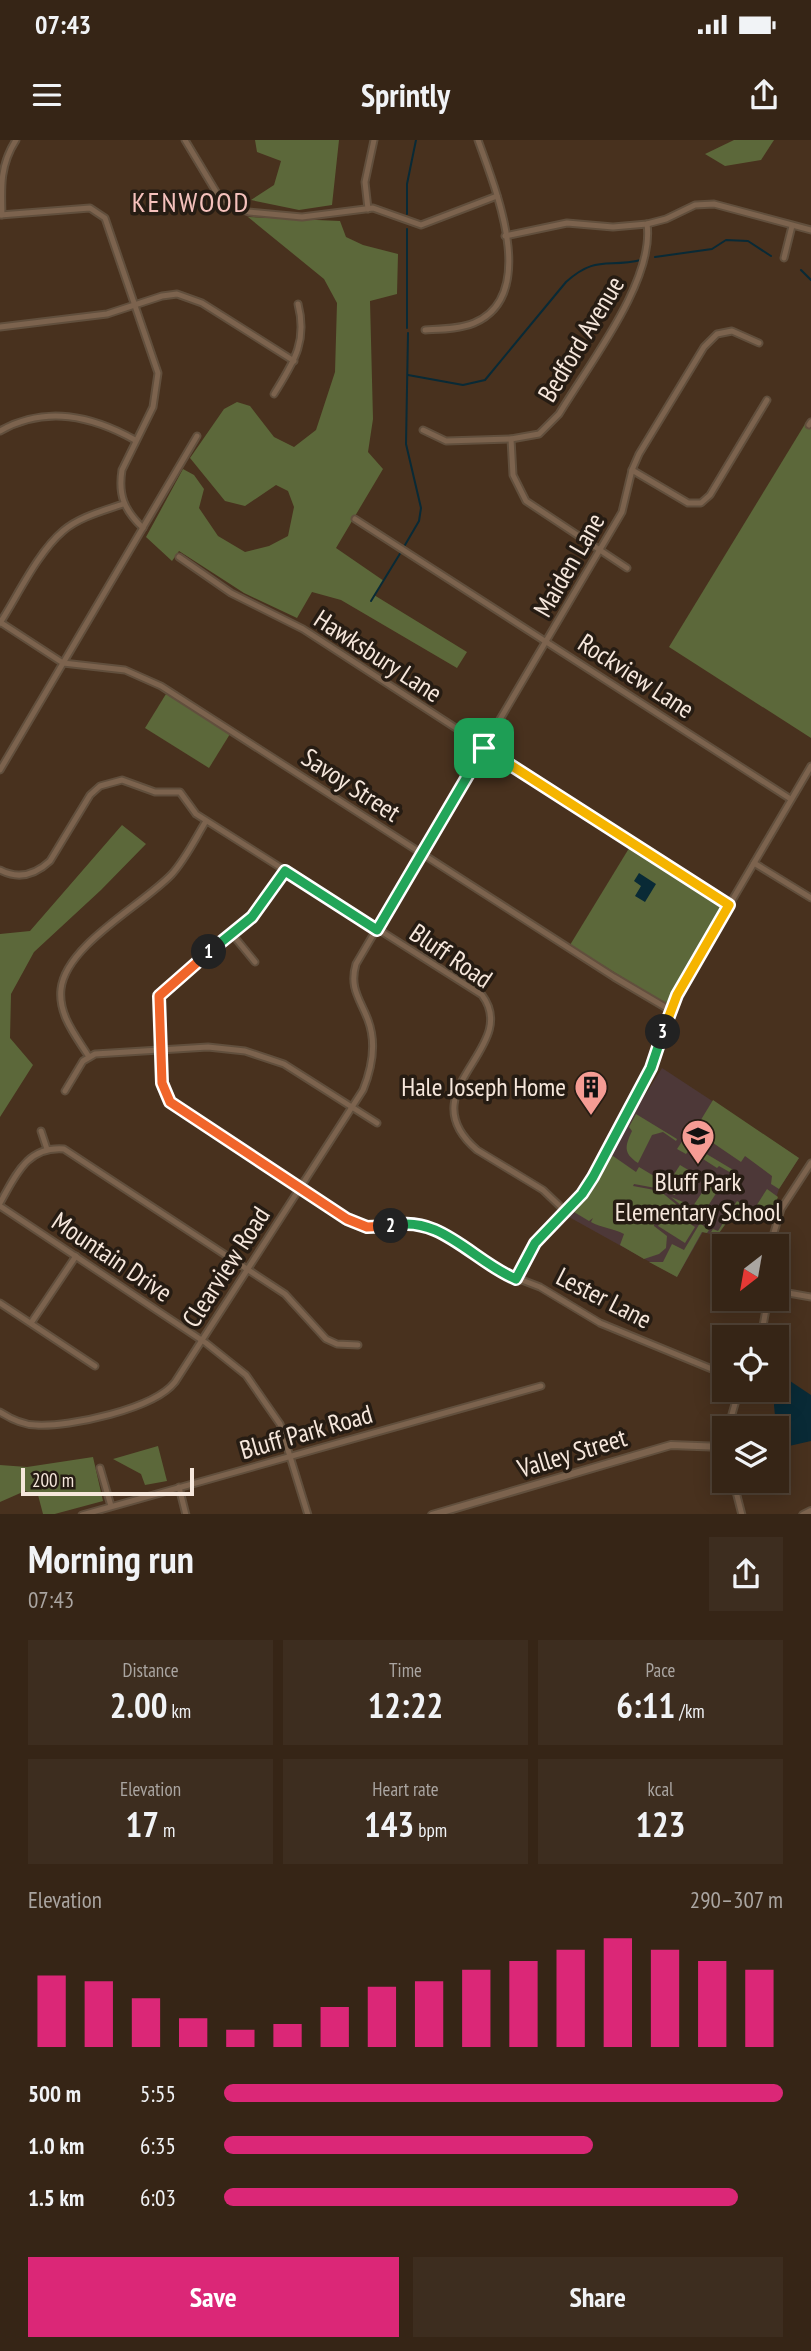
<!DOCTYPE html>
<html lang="en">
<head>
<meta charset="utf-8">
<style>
  body { margin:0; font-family:"PT Sans Narrow",sans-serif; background:#3d2d1f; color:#f1f3f6; height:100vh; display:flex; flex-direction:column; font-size:26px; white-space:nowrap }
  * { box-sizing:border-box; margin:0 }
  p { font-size:23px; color:#aaa5a1 }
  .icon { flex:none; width:38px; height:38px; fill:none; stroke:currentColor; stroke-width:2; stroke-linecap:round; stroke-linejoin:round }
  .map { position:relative; height:1374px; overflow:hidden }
  .side { display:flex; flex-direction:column; background:#362516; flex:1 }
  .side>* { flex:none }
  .needle { width:46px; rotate:211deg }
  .controls { position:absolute; left:712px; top:1094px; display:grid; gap:14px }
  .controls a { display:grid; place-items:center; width:77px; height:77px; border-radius:0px; background:#362516; box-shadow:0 4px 18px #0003,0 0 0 2px #504235; font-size:35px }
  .scale { position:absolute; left:21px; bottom:18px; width:173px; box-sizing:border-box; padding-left:7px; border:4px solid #f6e7dc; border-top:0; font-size:19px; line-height:24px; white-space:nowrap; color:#f6e7dc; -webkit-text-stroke:5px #261c13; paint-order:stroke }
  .pin { position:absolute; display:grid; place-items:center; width:60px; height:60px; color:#fff; margin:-30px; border-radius:14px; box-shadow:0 4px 10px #0006 }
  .km { position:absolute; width:35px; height:35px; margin:-18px; border-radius:50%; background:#222; color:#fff; font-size:19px; line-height:35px; text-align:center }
  .round { display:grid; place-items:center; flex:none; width:74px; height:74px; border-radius:0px; background:#3d2d1f }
  .summary { display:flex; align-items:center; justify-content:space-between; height:119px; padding:0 28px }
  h1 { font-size:38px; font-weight:700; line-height:52px }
  .figures { display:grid; grid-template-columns:repeat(3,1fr); gap:10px; height:119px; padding:7px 28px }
  .figures div { display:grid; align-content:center; border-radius:0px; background:#3d2d1f; text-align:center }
  .figures b { font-size:35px; font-weight:700 }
  .figures small { font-size:19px; font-weight:400 }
  .figures p { font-size:19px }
  .chart { height:196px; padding:14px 28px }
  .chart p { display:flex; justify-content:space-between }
  .chart svg { width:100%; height:126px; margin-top:7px; stroke:#db2777; stroke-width:6 }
  .cta { display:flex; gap:14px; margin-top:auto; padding:14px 28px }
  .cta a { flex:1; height:80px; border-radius:0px; background:#db2777; color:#fff; font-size:28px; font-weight:700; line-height:80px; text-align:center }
  .cta a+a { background:#3d2d1f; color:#f1f3f6 }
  ul { padding:0 28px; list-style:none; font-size:23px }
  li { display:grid; grid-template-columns:112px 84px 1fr; align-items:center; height:52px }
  li i { height:18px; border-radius:9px; background:#db2777 }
  .status { display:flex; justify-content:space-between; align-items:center; height:49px; padding:0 35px; background:#362516; direction:ltr }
  .status svg { height:19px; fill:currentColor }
  header { display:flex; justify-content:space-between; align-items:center; height:91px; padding:0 28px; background:#362516; font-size:32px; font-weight:700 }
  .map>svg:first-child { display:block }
  .education { fill:#4d3838 }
  .green { fill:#5c683a }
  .water { fill:#092a36 }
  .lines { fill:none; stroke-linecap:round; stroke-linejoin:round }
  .stream { stroke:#092a36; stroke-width:2 }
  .minor-casing { stroke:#614f3d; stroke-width:9 }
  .tertiary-casing { stroke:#614f3d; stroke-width:10 }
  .minor { stroke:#7c634e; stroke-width:5 }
  .tertiary { stroke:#7c634e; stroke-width:6 }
  .split-1-casing { stroke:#fff; stroke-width:14 }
  .split-2-casing { stroke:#fff; stroke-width:14 }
  .split-3-casing { stroke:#fff; stroke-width:14 }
  .split-4-casing { stroke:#fff; stroke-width:14 }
  .split-1 { stroke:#22a559; stroke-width:9 }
  .split-2 { stroke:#f0652b; stroke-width:9 }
  .split-3 { stroke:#22a559; stroke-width:9 }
  .split-4 { stroke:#f5b400; stroke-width:9 }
  .labels { text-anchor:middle; stroke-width:7; stroke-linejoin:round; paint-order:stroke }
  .street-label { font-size:26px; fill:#f6e7dc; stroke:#261c13 }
  .poi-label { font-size:26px; fill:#f6e7dc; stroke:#261c13; text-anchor:end }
  .neighbourhood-label { font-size:28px; letter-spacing:2px; fill:#f5c1bc; stroke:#261c13 }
</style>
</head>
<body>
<div class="status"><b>07:43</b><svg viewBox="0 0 49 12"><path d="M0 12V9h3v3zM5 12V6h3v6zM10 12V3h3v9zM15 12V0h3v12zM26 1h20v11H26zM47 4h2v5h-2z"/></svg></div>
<header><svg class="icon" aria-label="menu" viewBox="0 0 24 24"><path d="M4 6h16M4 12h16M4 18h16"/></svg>Sprintly<svg class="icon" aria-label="share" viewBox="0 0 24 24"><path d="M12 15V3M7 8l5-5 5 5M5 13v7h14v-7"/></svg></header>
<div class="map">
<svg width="811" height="1375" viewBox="0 0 811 1375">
  <rect width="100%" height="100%" fill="#48311e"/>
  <polygon class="education" points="662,928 799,1018 779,1049 768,1081 747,1080 732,1075 717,1096 703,1092 677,1137 569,1077"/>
  <g class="green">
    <polygon points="255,0 339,0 332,65 299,70 251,60 274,45 281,21 257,12"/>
    <polygon points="734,0 774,0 761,20 725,26 705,14"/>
    <polygon points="248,77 340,81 346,97 363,105 398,114 397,154 370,161 373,279 368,312 383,329 336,408 384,441 374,455 467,512 457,528 341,460 312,452 297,478 244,453 179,411 172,421 146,397 183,329 194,335 204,349 199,368 218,396 245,412 269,406 288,396 294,367 288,351 276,345 245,366 225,361 190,318 224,269 237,262 250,266 274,297 294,307 316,290 335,232 337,163 324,139"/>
    <polygon points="805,284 811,288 811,598 669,507"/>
    <polygon points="166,554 230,594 209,628 145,588"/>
    <polygon points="122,685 146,704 101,750 34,812 11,854 10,898 33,925 0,977 0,794 30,791"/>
    <polygon points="631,705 724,765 666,864 570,805"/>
    <polygon points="713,960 799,1018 779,1049 771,1044 772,1036 745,1016 741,1022 694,990 693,984 699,983"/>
    <path d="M636,974L677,999L676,1001L663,992L652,995L638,1023C623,1013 625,1006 632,991L629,987Z"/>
    <polygon points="683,1000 735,1031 733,1034 719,1026 717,1028 689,1010 686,1014 677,1009"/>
    <path d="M613,1016L636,1032L639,1027L664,1042L661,1049L634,1044L633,1046L660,1051L677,1065L666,1071L658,1070L653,1077L654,1086L667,1096L666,1108L659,1114L644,1119L620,1105L624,1094C613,1088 601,1088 591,1082L593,1078L589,1081L574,1072L573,1068L607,1018Z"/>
    <polygon points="680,1025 690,1031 675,1055 664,1050"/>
    <polygon points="712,1038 722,1044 699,1080 671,1057 693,1066"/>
    <polygon points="767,1049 778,1057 768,1081 747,1080 732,1075 719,1093 711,1092 713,1089 718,1091 737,1061 753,1071"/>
    <polygon points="669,1070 695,1087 685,1103 658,1086"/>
    <polygon points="700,1083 709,1090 707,1093 702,1092 677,1137 649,1122 663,1122 672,1104 684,1110"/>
    <polygon points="158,1306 167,1341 145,1345 141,1334 113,1319"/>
    <polygon points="93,1317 103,1361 51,1375 43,1374 38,1355 25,1351 0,1362 0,1325 27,1327"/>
  </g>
  <g class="water">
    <polygon points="639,733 656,744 645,762 635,756 641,746 634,741"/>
    <polygon points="790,1241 811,1255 811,1301 789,1306 777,1298 774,1265 779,1246"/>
  </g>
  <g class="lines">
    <g class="stream">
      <polyline points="407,74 407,44 416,0"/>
      <polyline points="655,117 712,109 726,100 748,101 771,116"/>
      <polyline points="801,130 811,140"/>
      <polyline points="407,188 407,89"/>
      <path d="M408,235L463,245L485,240L566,142C596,115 607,128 641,120"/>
      <polyline points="405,405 419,381 421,368 406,304 408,193"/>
      <polyline points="371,461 401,412"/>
    </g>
    <defs>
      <g id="minor">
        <polyline points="185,0 218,55 231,65 249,72 302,77 373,68 421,85 497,56"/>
        <polyline points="368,69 365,42 374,0"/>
        <path d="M0,75L90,68L105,78L158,233L153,267L122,330C118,355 124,370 143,388"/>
        <path d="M2,75C1,46 0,25 16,0"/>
        <polyline points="505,96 567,83 613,87 647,84 666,79 695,65 714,64 811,90"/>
        <polyline points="784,118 792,86"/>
        <polyline points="0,187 107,174 162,156 177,154 202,163 294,221"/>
        <path d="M425,190C441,189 459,189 474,183C540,155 495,48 478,0"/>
        <path d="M274,254C293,223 308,202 298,164"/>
        <polyline points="809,285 811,282"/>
        <path d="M423,290L446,301L511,299L539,294L559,274C589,224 655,140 647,84"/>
        <path d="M0,291C46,265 92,276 135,300"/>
        <polyline points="511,299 513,335 526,361 627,428"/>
        <polyline points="632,330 688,363 701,363 710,355 767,260"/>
        <polyline points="355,379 789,658"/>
        <polyline points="179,417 231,453 303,489 729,765"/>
        <polyline points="0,482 63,523 125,530 161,546 614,837 670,870"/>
        <path d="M0,483C18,455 38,412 63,391C79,377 103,371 123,364"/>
        <polyline points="0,630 197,296"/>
        <polyline points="754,723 811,758"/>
        <path d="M0,730C19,740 36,734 50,721L90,655L100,646L122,640L155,652H180L196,674L482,855C522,908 407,950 477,1010L543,1050L564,1070"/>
        <polyline points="285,731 252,777 159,856 162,943 170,962 358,1084 375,1087 405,1083 424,1084 501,1132 540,1147 600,1183 724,1234"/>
        <polyline points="232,794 255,822"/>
        <path d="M89,917C76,896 58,875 61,849C66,805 141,766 171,735C185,720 195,699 206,681"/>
        <polyline points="65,951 83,921 95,914 208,907 245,911 284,924 377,983"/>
        <polyline points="41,991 47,1009"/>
        <path d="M0,1063C16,1035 27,1006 64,1009L285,1154L326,1199L337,1204L358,1205"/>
        <polyline points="0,1066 206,1203 246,1235 280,1284 308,1375"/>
        <polyline points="770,1106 781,1069 811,1023"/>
        <polyline points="516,1139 535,1103 582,1053 593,1037 651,928 677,854 811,626"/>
        <polyline points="777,1151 811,1157"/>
        <polyline points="0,1163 95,1226"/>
        <polyline points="31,1183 76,1116"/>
        <polyline points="761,1197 768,1158"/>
        <path d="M0,1272C11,1279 23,1285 36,1285C70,1287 154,1269 175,1242L363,950C372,928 377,904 368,880C360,859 349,848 356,824L622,372L632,330L639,314L704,207L717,194L732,191L759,203"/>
        <polyline points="728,1288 739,1250"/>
        <polyline points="100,1328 111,1366"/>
        <polyline points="733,1340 742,1375"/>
        <polyline points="179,1347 186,1375"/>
        <polyline points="82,1375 541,1246"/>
      </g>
      <g id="tertiary">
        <polyline points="432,1375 671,1305 724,1307"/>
        <polyline points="803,1375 811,1371"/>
      </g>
    </defs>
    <use href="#minor" class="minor-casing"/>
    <use href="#tertiary" class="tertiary-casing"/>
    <use href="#minor" class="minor"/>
    <use href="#tertiary" class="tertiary"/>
  </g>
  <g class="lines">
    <defs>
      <polyline id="split-1" points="209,812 252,777 285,731 377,790 484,608"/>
      <polyline id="split-2" points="209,812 159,856 162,943 170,962 347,1079 367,1087 391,1086"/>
      <path id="split-3" d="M391,1086C439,1073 474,1122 516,1139L535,1103L582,1054L593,1037L651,928L663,892"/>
      <polyline id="split-4" points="484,608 729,765 677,855 663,892"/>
    </defs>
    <use href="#split-1" class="split-1-casing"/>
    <use href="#split-2" class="split-2-casing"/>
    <use href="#split-3" class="split-3-casing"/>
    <use href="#split-4" class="split-4-casing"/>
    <use href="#split-1" class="split-1"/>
    <use href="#split-2" class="split-2"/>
    <use href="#split-3" class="split-3"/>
    <use href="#split-4" class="split-4"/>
  </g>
  <defs>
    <symbol id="building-pin" viewBox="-11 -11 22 30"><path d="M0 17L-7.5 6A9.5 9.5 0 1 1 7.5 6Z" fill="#f59c94" stroke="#261c13"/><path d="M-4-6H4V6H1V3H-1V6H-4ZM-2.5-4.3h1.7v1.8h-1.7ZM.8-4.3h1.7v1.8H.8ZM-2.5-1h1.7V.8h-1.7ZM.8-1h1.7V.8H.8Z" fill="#111"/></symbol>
    <symbol id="school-pin" viewBox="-11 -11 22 30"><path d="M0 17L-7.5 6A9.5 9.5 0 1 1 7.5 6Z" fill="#f59c94" stroke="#261c13"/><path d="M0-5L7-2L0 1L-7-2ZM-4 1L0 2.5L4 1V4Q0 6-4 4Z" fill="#111"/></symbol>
  </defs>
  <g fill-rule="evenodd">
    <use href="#building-pin" x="572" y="928" width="38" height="52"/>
    <use href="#school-pin" x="679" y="977" width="38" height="52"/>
  </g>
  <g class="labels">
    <g class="street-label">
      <text transform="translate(581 199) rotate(-59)" y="9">Bedford Avenue</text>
      <text transform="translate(569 425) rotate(-60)" y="9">Maiden Lane</text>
      <text transform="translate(378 516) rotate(33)" y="9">Hawksbury Lane</text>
      <text transform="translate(636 536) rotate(33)" y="9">Rockview Lane</text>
      <text transform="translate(351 645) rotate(33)" y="9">Savoy Street</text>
      <text transform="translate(451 816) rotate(34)" y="9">Bluff Road</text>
      <text transform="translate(112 1117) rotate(34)" y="9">Mountain Drive</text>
      <text transform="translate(226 1127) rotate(-57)" y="9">Clearview Road</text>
      <text transform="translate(604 1158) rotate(27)" y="9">Lester Lane</text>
      <text transform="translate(306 1292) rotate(-16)" y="9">Bluff Park Road</text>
      <text transform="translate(572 1313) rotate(-17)" y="9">Valley Street</text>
    </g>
    <g class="poi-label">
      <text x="566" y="956">Hale Joseph Home</text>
      <text x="698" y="1051" text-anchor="middle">Bluff Park<tspan x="698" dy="30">Elementary School</tspan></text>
    </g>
    <g class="neighbourhood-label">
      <text x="191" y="72">KENWOOD</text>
    </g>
  </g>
</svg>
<div class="controls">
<a><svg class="needle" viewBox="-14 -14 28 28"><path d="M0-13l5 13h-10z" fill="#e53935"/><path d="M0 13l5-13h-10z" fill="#aaa5a1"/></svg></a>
<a><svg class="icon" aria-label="locate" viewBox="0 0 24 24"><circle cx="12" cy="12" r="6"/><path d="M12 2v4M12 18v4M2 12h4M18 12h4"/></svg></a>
<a><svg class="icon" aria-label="layers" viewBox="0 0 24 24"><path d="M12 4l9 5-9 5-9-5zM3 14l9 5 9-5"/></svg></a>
</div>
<div class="scale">200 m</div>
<div class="pin" style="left:484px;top:608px;background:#1e9e55"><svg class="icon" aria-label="arrive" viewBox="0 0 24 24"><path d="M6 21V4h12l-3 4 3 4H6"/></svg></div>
<b class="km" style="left:209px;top:812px">1</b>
<b class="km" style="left:391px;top:1086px">2</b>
<b class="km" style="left:663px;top:892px">3</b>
</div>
<section class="side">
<div class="summary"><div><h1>Morning run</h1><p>07:43</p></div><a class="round"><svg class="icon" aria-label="share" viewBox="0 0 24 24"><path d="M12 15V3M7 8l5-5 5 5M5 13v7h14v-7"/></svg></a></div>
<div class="figures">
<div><p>Distance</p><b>2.00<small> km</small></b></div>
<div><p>Time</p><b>12:22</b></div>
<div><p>Pace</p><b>6:11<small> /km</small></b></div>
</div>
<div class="figures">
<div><p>Elevation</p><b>17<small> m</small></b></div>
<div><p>Heart rate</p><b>143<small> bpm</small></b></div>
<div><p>kcal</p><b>123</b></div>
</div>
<div class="chart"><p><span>Elevation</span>290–307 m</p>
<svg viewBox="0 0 160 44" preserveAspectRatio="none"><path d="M5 44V19M15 44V21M25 44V27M35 44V34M45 44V38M55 44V36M65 44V30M75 44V23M85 44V21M95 44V17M105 44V14M115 44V10M125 44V6M135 44V10M145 44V14M155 44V17"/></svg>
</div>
<ul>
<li><b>500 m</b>5:55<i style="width:100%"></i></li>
<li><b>1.0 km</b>6:35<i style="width:66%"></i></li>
<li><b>1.5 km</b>6:03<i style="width:92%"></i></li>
</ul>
<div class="cta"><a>Save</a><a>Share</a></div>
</section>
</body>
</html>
